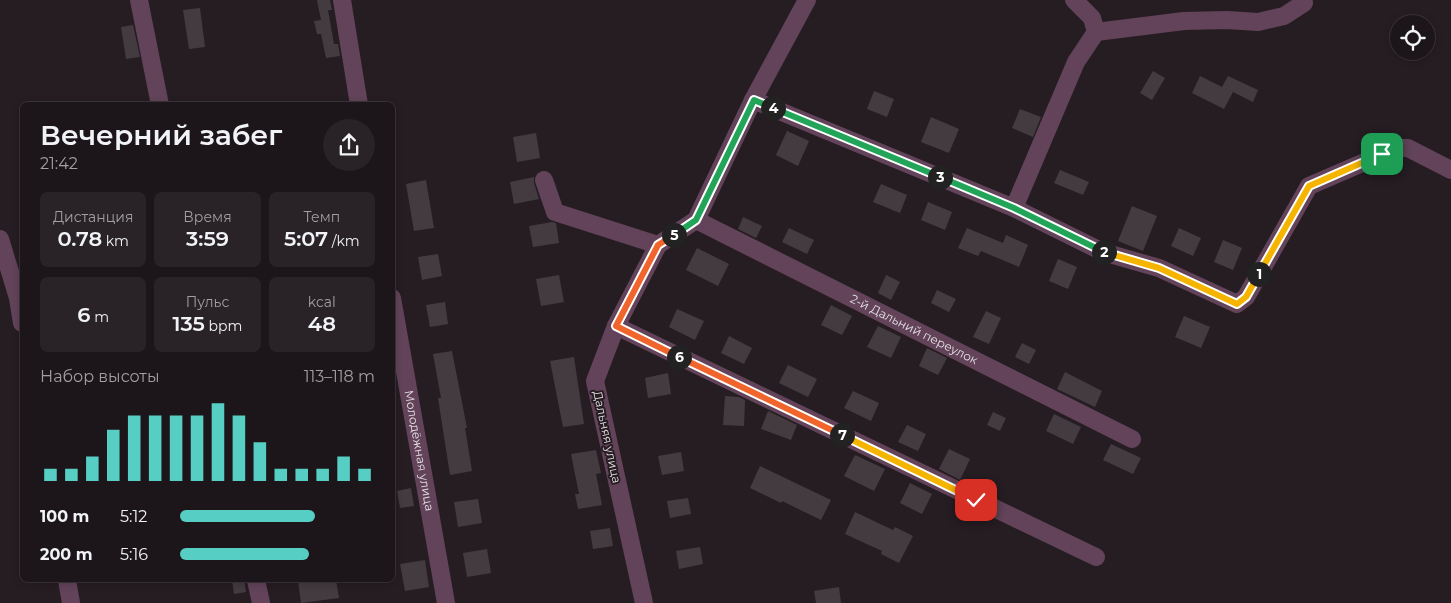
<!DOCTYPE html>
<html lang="ru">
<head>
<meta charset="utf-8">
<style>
  body { margin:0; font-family:Montserrat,sans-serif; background:#292327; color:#f1f3f6; height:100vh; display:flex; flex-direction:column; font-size:19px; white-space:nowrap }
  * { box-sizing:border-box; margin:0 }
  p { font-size:16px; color:#a09fa2 }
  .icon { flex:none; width:28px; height:28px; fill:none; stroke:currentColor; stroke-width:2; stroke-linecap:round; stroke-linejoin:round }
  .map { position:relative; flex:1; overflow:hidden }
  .side { position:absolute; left:20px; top:102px; width:375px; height:480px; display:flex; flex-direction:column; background:#1c161a; border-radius:8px; box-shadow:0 2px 8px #0003,0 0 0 1px #3a3539 }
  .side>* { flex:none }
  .buttons { position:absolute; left:1390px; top:15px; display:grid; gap:10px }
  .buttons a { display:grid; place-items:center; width:45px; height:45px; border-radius:50%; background:#1c161a; box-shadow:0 2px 8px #0003,0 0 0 1px #3a3539; font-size:25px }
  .pin { position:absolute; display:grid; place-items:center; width:42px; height:42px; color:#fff; margin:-21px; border-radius:10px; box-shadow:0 2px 8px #0006 }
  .km { position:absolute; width:25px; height:25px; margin:-12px; border-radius:50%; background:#222; color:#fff; font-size:14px; line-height:25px; text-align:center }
  .round { display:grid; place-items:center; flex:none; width:52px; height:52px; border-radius:26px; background:#292327 }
  .head { display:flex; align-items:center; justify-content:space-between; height:85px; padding:0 20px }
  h1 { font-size:28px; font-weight:600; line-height:38px }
  .figures { display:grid; grid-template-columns:repeat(3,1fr); gap:8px; height:85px; padding:5px 20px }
  .figures div { display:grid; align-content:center; border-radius:8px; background:#292327; text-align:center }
  .figures b { font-size:21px; font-weight:600 }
  .figures small { font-size:14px; font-weight:400 }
  .figures p { font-size:14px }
  .chart { height:140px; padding:10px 20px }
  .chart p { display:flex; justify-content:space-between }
  .chart svg { width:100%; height:90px; margin-top:5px; stroke:#56cec3; stroke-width:6 }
  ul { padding:0 20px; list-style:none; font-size:16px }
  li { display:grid; grid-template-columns:80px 60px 1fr; align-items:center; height:38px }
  li i { height:12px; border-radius:6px; background:#56cec3 }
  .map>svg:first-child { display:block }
  .building { fill:#443b41 }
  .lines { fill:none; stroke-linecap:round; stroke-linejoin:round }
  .minor { stroke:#624359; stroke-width:18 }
  .split-1-casing { stroke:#fff; stroke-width:10 }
  .split-2-casing { stroke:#fff; stroke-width:10 }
  .split-3-casing { stroke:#fff; stroke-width:10 }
  .split-4-casing { stroke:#fff; stroke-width:10 }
  .split-5-casing { stroke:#fff; stroke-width:10 }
  .split-6-casing { stroke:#fff; stroke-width:10 }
  .split-7-casing { stroke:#fff; stroke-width:10 }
  .split-8-casing { stroke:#fff; stroke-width:10 }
  .split-1 { stroke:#f5b400; stroke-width:6 }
  .split-2 { stroke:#f5b400; stroke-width:6 }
  .split-3 { stroke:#22a559; stroke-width:6 }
  .split-4 { stroke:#22a559; stroke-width:6 }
  .split-5 { stroke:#22a559; stroke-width:6 }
  .split-6 { stroke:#f0652b; stroke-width:6 }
  .split-7 { stroke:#f0652b; stroke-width:6 }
  .split-8 { stroke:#f5b400; stroke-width:6 }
  .labels { text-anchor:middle; stroke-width:4; stroke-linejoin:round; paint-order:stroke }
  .street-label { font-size:12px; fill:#e6e0e4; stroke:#261d23 }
</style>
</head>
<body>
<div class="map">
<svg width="1451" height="603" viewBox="0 0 1451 603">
  <rect width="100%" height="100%" fill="#261d23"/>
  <g class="building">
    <polygon points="317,0 330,0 332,10 328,10 334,44 338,44 340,56 326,58 321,34 317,34 314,21 321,20"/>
    <polygon points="200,8 205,47 189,49 183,10"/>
    <polygon points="133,25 140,57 126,59 121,27"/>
    <polygon points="1153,71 1165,78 1152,100 1140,93"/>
    <polygon points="1200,76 1222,87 1228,76 1258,90 1253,102 1233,92 1224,109 1192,93"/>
    <polygon points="874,91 894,99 887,117 867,109"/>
    <polygon points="1020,109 1041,117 1033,137 1012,128"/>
    <polygon points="931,117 959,129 949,153 921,142"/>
    <polygon points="787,131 809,141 798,166 776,155"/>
    <polygon points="536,133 540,158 517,162 513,137"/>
    <polygon points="1060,170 1089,182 1083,195 1054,183"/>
    <polygon points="534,177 534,183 539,199 514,204 510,182"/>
    <polygon points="426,180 434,228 414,231 406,184"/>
    <polygon points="881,184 907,195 900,213 873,202"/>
    <polygon points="928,202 952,212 945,230 921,220"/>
    <polygon points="1132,206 1157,216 1143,251 1118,241"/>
    <polygon points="743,217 762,226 756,238 738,229"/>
    <polygon points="552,222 556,223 559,243 533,247 529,226"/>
    <polygon points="789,228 814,240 807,254 782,242"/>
    <polygon points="967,228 1003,243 1006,235 1028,245 1019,267 981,251 978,256 958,248"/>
    <polygon points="1179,228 1201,238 1193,256 1171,246"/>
    <polygon points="1223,240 1242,248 1233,270 1214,262"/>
    <polygon points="697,248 729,264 718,286 686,270"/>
    <polygon points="438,254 442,276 422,280 418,257"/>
    <polygon points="1058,259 1077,267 1068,289 1049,281"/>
    <polygon points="559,275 564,302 541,306 536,279"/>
    <polygon points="886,275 900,282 891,300 878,293"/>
    <polygon points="937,290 956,299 949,312 931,303"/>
    <polygon points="445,302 448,324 430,327 426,305"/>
    <polygon points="831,305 852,316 842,335 821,325"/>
    <polygon points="677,309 704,321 695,340 669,327"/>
    <polygon points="986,311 1001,318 989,344 973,337"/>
    <polygon points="1184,316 1210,327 1201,348 1175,337"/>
    <polygon points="878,326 901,337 891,358 867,347"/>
    <polygon points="729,336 752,348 744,364 721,353"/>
    <polygon points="1022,343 1036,350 1029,364 1015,357"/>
    <polygon points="927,348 947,358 938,375 919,366"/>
    <polygon points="452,351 467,428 465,428 472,471 450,475 438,398 441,398 433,354"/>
    <polygon points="574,357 584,424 563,427 550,361"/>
    <polygon points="788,365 817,379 808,397 779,383"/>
    <polygon points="1065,372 1102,391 1095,407 1057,389"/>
    <polygon points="668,373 671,394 648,398 645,378"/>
    <polygon points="853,391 879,403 871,421 844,408"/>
    <polygon points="725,396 739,397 745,400 744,426 723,425"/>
    <polygon points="768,411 797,425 791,440 761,429"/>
    <polygon points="993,412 1006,418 1000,431 987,425"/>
    <polygon points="1054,414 1081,427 1073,444 1046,431"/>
    <polygon points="907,425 926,434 918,451 898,442"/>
    <polygon points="1111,444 1141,458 1133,474 1103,460"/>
    <polygon points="949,449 970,459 960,480 939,469"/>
    <polygon points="596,450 601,473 596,474 602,505 578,509 575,494 579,494 571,454"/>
    <polygon points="681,452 684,471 662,475 658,456"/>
    <polygon points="855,455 885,469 874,491 844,476"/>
    <polygon points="760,466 831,500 821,520 782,501 781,503 750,488"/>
    <polygon points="910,483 932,494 922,514 900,503"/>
    <polygon points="411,488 414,506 400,508 397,491"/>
    <polygon points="688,498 691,514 670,518 667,501"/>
    <polygon points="478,499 482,523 458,527 454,502"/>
    <polygon points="855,512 893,530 895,527 913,536 899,563 881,554 882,551 845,534"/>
    <polygon points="610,528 613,546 593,549 590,531"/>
    <polygon points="700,547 703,564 679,569 676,551"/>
    <polygon points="487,549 491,573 467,577 463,553"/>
    <polygon points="425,560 429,587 405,591 400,564"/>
    <polygon points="232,580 244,580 246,592 234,594"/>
    <polygon points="306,580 336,580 339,598 301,603 298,581"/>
    <polygon points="839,587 841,603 816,603 814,591"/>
  </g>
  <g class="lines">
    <g class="minor">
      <polyline points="139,0 160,105"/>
      <polyline points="342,0 359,105"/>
      <polyline points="1074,0 1092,18 1096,32"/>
      <polyline points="753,100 1014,208 1103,252 1159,268 1237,304 1246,297 1309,186 1397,148 1408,148 1451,170"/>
      <polyline points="544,180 555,212 658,245"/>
      <polyline points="1014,208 1076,62 1096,32 1184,21 1227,20 1258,22 1284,16 1304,3"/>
      <path id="s1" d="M696,220L1132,439"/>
      <polyline points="0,239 18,298 22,323"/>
      <path id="s2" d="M392,298L446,603"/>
      <polyline points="616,326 1096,557"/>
      <polyline points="67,580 71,603"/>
      <polyline points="256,580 261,603"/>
      <polyline points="644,603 595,381 616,326 658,245 696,220 753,100 807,0"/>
    </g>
  </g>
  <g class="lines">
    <defs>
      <polyline id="split-1" points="1259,274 1309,186 1382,154"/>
      <polyline id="split-2" points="1104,252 1159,268 1237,304 1246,297 1259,274"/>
      <polyline id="split-3" points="940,177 1014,208 1104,252"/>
      <polyline id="split-4" points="773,108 940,177"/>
      <polyline id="split-5" points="674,235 696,220 754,100 773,108"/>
      <polyline id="split-6" points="674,235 658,245 616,326 679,357"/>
      <polyline id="split-7" points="679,357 842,435"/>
      <polyline id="split-8" points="842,435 976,500"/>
    </defs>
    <use href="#split-1" class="split-1-casing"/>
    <use href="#split-2" class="split-2-casing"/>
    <use href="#split-3" class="split-3-casing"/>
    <use href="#split-4" class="split-4-casing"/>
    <use href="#split-5" class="split-5-casing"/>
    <use href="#split-6" class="split-6-casing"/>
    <use href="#split-7" class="split-7-casing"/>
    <use href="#split-8" class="split-8-casing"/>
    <use href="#split-1" class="split-1"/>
    <use href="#split-2" class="split-2"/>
    <use href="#split-3" class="split-3"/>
    <use href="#split-4" class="split-4"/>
    <use href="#split-5" class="split-5"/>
    <use href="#split-6" class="split-6"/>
    <use href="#split-7" class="split-7"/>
    <use href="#split-8" class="split-8"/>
  </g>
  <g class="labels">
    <g class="street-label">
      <text dy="4" stroke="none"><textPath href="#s1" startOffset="244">2-й Дальний переулок</textPath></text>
      <text transform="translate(607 437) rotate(78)" y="4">Дальняя улица</text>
      <text dy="4" stroke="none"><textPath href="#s2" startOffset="155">Молодёжная улица</textPath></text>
    </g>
  </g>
</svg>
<div class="buttons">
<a><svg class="icon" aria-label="locate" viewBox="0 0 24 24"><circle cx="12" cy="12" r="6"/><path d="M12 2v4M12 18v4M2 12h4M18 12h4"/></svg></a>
</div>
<div class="pin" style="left:1382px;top:154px;background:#1e9e55"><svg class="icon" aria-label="arrive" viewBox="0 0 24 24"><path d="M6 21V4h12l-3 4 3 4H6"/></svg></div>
<div class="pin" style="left:976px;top:500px;background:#d93025"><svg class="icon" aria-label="check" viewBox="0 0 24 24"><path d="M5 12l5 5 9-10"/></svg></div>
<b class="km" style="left:1259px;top:274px">1</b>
<b class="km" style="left:1104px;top:252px">2</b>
<b class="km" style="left:940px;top:177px">3</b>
<b class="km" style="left:773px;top:108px">4</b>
<b class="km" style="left:674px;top:235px">5</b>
<b class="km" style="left:679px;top:357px">6</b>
<b class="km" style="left:842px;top:435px">7</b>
<section class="side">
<div class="head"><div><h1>Вечерний забег</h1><p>21:42</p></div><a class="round"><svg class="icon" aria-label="share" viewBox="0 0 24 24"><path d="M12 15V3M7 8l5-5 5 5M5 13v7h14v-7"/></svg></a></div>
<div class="figures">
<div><p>Дистанция</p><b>0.78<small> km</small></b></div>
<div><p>Время</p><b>3:59</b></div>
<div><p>Темп</p><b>5:07<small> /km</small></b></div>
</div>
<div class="figures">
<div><b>6<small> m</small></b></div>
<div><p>Пульс</p><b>135<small> bpm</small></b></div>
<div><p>kcal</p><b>48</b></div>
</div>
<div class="chart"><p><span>Набор высоты</span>113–118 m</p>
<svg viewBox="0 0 160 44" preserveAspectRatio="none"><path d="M5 44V38M15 44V38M25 44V32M35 44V19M45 44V12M55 44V12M65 44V12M75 44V12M85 44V6M95 44V12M105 44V25M115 44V38M125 44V38M135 44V38M145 44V32M155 44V38"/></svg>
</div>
<ul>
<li><b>100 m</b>5:12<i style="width:69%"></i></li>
<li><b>200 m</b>5:16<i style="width:66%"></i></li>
</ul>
</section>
</div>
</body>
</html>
